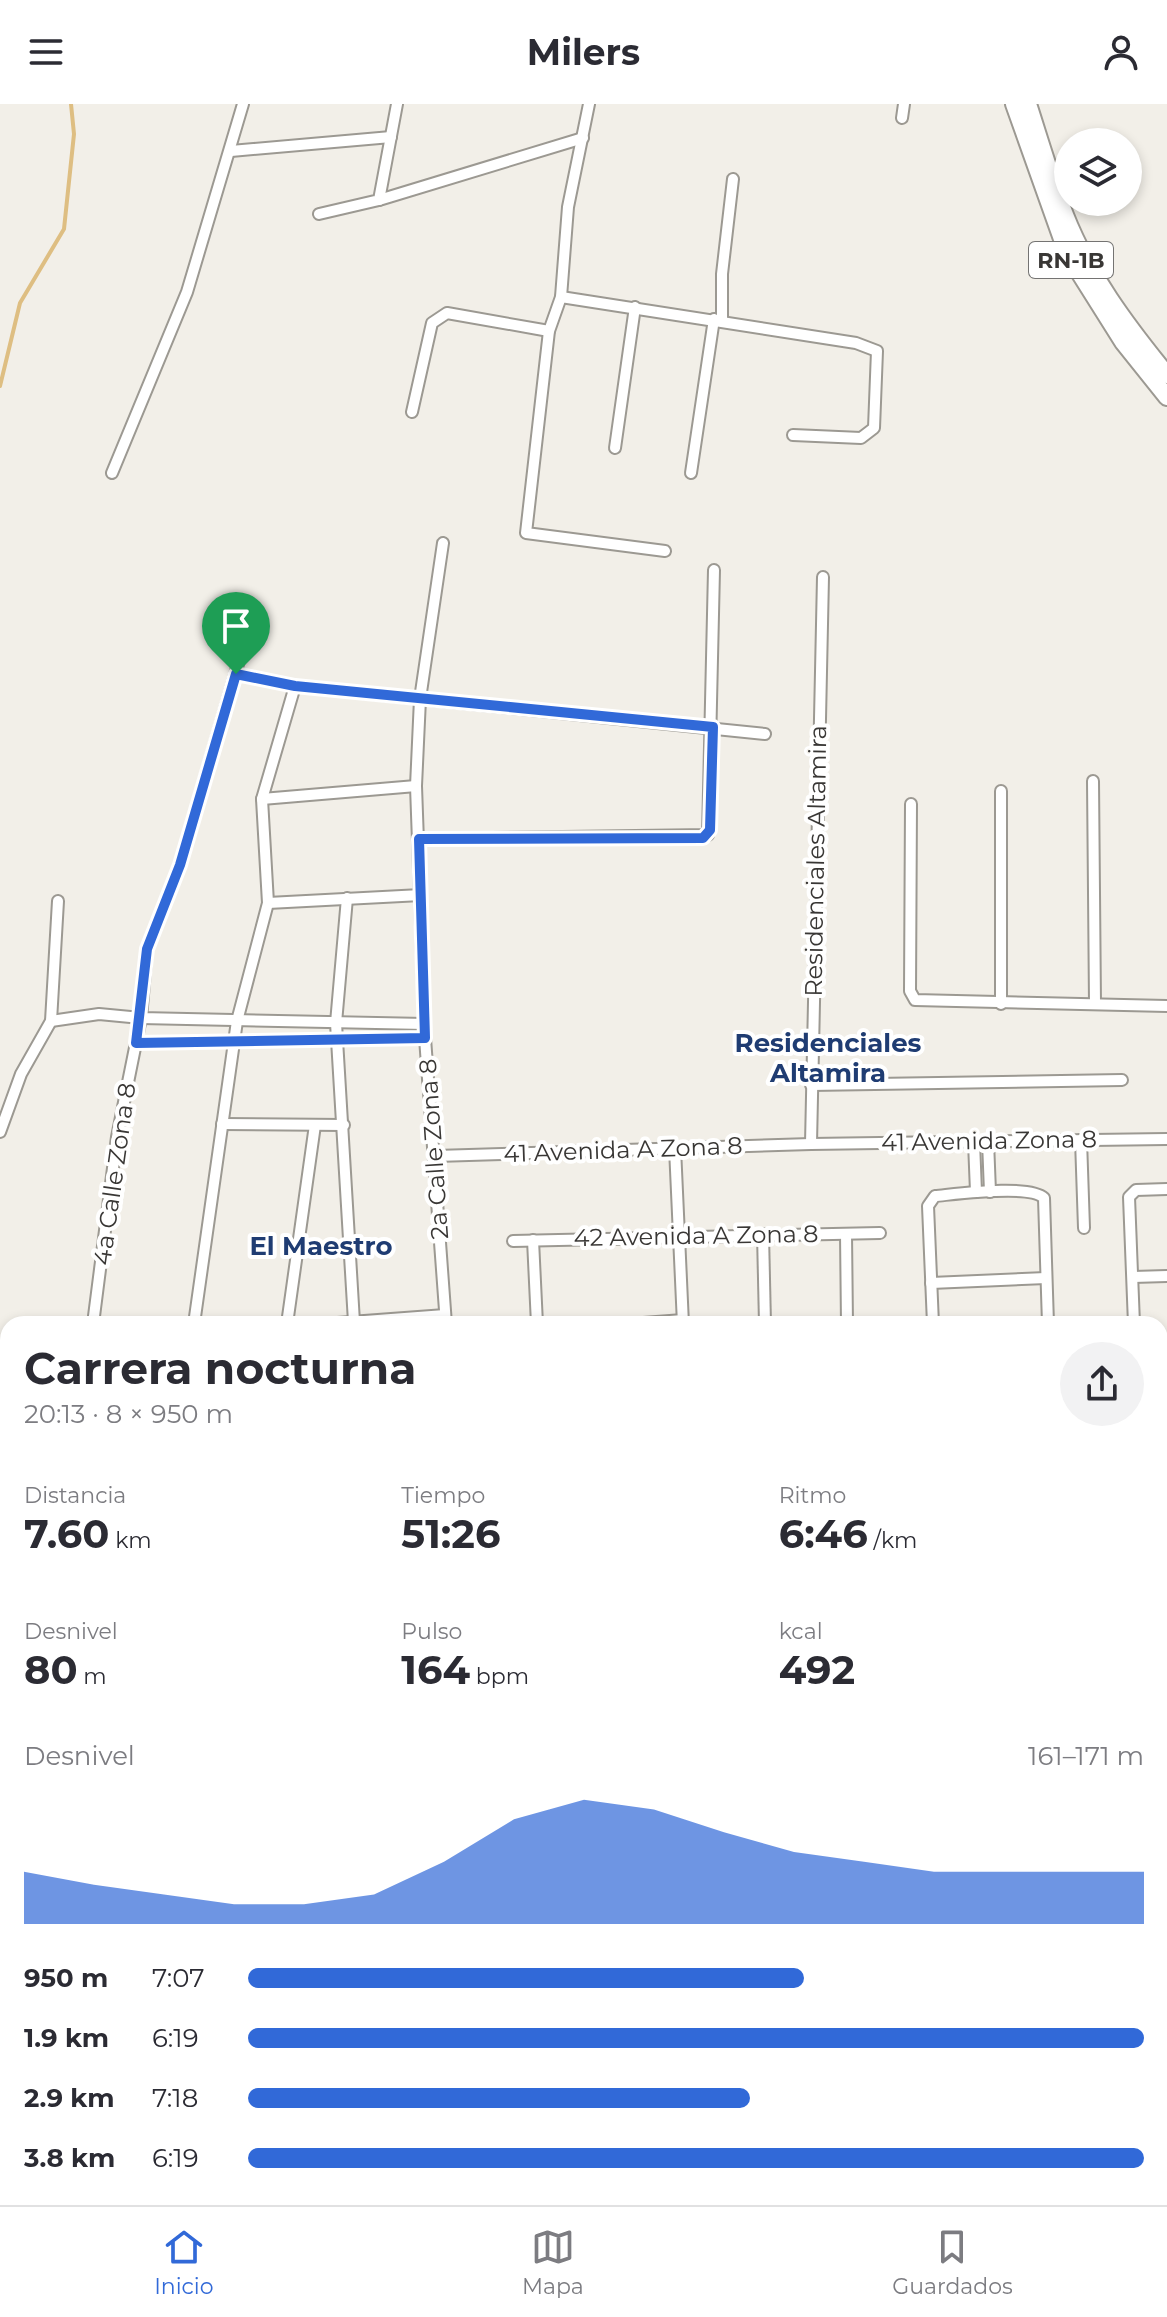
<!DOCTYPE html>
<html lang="es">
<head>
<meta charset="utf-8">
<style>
  body { margin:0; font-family:Montserrat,sans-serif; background:#f2f2f3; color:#2b2b33; height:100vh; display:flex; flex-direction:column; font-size:30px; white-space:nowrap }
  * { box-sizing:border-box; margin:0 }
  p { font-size:26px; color:#7c7c81 }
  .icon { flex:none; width:44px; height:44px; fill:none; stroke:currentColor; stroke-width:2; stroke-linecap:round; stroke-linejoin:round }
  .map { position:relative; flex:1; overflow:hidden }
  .sheet { position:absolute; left:0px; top:1212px; width:1168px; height:890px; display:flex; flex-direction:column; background:#fff; border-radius:24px 24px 0 0; box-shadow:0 4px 12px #0003 }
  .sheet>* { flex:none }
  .controls { position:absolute; left:1054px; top:24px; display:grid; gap:16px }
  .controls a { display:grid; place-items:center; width:88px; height:88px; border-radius:50%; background:#fff; box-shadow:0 4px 12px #0003; font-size:40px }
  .pin { position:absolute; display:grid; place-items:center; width:68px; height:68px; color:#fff; margin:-82px -34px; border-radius:50% 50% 50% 0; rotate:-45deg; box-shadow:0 0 8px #0007 }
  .pin .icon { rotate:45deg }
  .round { display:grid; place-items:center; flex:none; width:84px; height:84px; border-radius:42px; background:#f2f2f3 }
  .overview { display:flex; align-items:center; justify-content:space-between; height:136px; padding:0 24px }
  h1 { font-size:44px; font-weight:700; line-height:60px }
  .stats { display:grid; grid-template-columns:repeat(3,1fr); gap:12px; height:136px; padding:8px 24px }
  .stats div { display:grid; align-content:center }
  .stats b { font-size:40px; font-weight:700 }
  .stats small { font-size:22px; font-weight:400 }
  .stats p { font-size:22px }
  .chart { height:224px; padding:16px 24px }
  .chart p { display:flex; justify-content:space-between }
  .chart svg { width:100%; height:144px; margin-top:8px; fill:#3169d8; opacity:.7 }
  ul { padding:0 24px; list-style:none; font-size:26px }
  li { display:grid; grid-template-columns:128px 96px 1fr; align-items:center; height:60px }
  li i { height:20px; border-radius:10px; background:#3169d8 }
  header { display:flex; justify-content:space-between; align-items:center; height:104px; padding:0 24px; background:#fff; font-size:36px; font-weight:700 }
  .dock { display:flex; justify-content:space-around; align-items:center; height:112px; border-top:2px solid #e1e1e2; background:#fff; font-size:22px; color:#7c7c81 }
  .dock a { display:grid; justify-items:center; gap:4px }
  .dock .on { color:#3169d8 }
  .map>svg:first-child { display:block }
  .green { fill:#e0cca6 }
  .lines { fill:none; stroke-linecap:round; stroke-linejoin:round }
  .stream { stroke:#debe82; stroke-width:4 }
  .minor-casing { stroke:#9c9992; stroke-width:14 }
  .trunk-casing { stroke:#9c9992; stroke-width:20 }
  .minor { stroke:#fff; stroke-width:10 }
  .trunk { stroke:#fff; stroke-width:16 }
  .route-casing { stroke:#fff; stroke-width:16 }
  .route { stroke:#3169d8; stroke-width:10 }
  .labels { text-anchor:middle; stroke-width:8; stroke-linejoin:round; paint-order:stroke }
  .shield { fill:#fff; stroke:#747372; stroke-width:2 }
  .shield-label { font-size:22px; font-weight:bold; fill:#393735 }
  .street-label { font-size:24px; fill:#393735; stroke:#fff }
  .neighbourhood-label { font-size:26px; font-weight:bold; fill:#1f3c72; stroke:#fff }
</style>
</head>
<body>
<header><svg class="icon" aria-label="menu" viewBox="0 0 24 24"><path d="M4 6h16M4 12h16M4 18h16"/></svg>Milers<svg class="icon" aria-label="person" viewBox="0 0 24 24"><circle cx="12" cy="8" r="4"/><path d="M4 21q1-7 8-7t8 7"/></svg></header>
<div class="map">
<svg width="1167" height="2101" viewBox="0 0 1167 2101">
  <rect width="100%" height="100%" fill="#f2efe8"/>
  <polygon class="green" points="1167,1441 1167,1819 1160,1820 1160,1442"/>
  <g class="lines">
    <polyline class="stream" points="0,282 20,199 64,125 74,30 71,0"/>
    <defs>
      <g id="minor">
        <polyline points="589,0 568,103 561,193 549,227 526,429 665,447"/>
        <polyline points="902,14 904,0"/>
        <polyline points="231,47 391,33"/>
        <polyline points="379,96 583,34"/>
        <polyline points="319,110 379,96 397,0"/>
        <polyline points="561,193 856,239 877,247 874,324 861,334 793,331"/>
        <polyline points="722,217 722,170 733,75"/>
        <polyline points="412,308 432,219 447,209 549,227"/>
        <polyline points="615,344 635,203"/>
        <polyline points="112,369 187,188 243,0"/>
        <polyline points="691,369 714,215"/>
        <polyline points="443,439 420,595 416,682 425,934 446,1220"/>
        <polyline points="236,570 295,582 765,630"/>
        <polyline points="1093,677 1095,900"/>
        <polyline points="1001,687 1001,900"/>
        <polyline points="262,695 416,682"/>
        <polyline points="911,700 910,887 915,896 1167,902"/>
        <polyline points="419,735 708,731 714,466"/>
        <polyline points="347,794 336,919 354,1218"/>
        <polyline points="268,799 421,791"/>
        <polyline points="51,917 99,910 141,914 425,920"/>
        <polyline points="136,939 425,934"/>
        <polyline points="811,981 1122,976"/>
        <polyline points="222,1020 344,1021"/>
        <polyline points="0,1028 21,970 51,917 58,797"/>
        <polyline points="1081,1036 1084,1124"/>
        <polyline points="988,1037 990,1088"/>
        <polyline points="974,1038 976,1088"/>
        <polyline points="811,1040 823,473"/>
        <polyline points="675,1044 683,1220"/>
        <polyline points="436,1052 811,1040 1167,1035"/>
        <polyline points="763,1130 765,1220"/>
        <polyline points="846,1130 847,1220"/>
        <polyline points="533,1136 537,1220"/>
        <polyline points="513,1137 880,1129"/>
        <polyline points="1133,1173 1167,1172"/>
        <polyline points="931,1179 1046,1174"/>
        <polyline points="93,1220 117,1033 141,914 147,845 180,761 254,505"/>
        <polyline points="194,1220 237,917 268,799 262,695 295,582"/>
        <polyline points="287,1220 315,1021"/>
        <polyline points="324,1220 445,1211"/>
        <polyline points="630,1220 683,1216"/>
        <path d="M933,1220L928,1102L935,1092C957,1090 1030,1080 1044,1094L1048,1220"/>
        <polyline points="1134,1220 1129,1093 1136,1086 1167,1085"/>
        <polyline points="1160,1252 1167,1252"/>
        <polyline points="1160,1369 1167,1369"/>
        <polyline points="1160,1428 1167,1428"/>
        <polyline points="0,1485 8,1484"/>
        <polyline points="0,1692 8,1691"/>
        <polyline points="0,1824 8,1823"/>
        <polyline points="0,1895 8,1894"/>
        <polyline points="0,1999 8,1997"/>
        <polyline points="1160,2033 1167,2034"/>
        <polyline points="84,2094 84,2101"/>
        <polyline points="263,2094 279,2101"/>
        <polyline points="378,2094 394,2101"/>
        <polyline points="934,2094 936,2101"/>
        <polyline points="1109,2094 1112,2101"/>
        <polyline points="405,2101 408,2094"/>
        <polyline points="454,2101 457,2094"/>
        <polyline points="1089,2101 1097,2094"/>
      </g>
      <g id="trunk">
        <polyline points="1014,0 1067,149 1123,238 1167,293"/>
        <path d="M1028,0C1040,37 1051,75 1065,111C1088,170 1127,222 1167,271"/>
      </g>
    </defs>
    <use href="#minor" class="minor-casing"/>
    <use href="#trunk" class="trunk-casing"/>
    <use href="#minor" class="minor"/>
    <use href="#trunk" class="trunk"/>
  </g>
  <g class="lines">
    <defs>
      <polygon id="route" points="236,570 295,582 713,623 710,726 703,734 419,735 425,934 136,939 147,845 180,761"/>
    </defs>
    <use href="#route" class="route-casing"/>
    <use href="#route" class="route"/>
  </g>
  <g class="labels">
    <rect class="shield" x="1029" y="138" width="84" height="36" rx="6"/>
    <g class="shield-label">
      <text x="1071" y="164">RN-1B</text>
    </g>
    <g class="street-label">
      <text transform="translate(816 757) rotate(-89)" y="8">Residenciales Altamira</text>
      <text transform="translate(989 1037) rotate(-1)" y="8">41 Avenida Zona 8</text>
      <text transform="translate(434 1045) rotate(-94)" y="8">2a Calle Zona 8</text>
      <text transform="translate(623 1046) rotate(-2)" y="8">41 Avenida A Zona 8</text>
      <text transform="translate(115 1070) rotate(-82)" y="8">4a Calle Zona 8</text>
      <text transform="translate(696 1132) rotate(-1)" y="8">42 Avenida A Zona 8</text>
    </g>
    <g class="neighbourhood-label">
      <text x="828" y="948">Residenciales<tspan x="828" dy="30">Altamira</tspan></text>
      <text x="321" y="1151">El Maestro</text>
    </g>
  </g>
</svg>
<div class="controls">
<a><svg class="icon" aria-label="layers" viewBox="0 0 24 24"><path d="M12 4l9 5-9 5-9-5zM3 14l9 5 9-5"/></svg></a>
</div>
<div class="pin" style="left:236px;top:570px;background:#1e9e55"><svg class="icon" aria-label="arrive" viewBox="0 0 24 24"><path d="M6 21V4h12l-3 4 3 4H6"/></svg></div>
<section class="sheet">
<div class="overview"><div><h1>Carrera nocturna</h1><p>20:13 · 8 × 950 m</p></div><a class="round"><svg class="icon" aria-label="share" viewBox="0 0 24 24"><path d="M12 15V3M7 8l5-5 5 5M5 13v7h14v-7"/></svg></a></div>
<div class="stats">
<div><p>Distancia</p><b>7.60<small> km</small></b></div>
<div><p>Tiempo</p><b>51:26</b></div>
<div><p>Ritmo</p><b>6:46<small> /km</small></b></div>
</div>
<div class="stats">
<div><p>Desnivel</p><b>80<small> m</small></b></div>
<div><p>Pulso</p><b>164<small> bpm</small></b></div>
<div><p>kcal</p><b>492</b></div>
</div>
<div class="chart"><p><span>Desnivel</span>161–171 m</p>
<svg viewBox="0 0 160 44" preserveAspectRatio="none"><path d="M0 44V28L10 32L20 35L30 38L40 38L50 35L60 25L70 12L80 6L90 9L100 16L110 22L120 25L130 28L140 28L150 28L160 28V44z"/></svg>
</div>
<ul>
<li><b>950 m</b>7:07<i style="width:62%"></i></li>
<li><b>1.9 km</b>6:19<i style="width:100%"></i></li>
<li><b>2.9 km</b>7:18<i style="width:56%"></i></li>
<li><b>3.8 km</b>6:19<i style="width:100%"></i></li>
</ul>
</section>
</div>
<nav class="dock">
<a class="on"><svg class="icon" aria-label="home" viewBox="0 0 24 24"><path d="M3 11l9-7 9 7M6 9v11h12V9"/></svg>Inicio</a>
<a><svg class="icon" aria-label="map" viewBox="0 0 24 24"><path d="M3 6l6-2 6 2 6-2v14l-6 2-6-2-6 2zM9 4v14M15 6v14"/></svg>Mapa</a>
<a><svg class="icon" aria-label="saved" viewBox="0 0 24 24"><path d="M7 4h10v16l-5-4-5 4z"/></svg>Guardados</a>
</nav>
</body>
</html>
